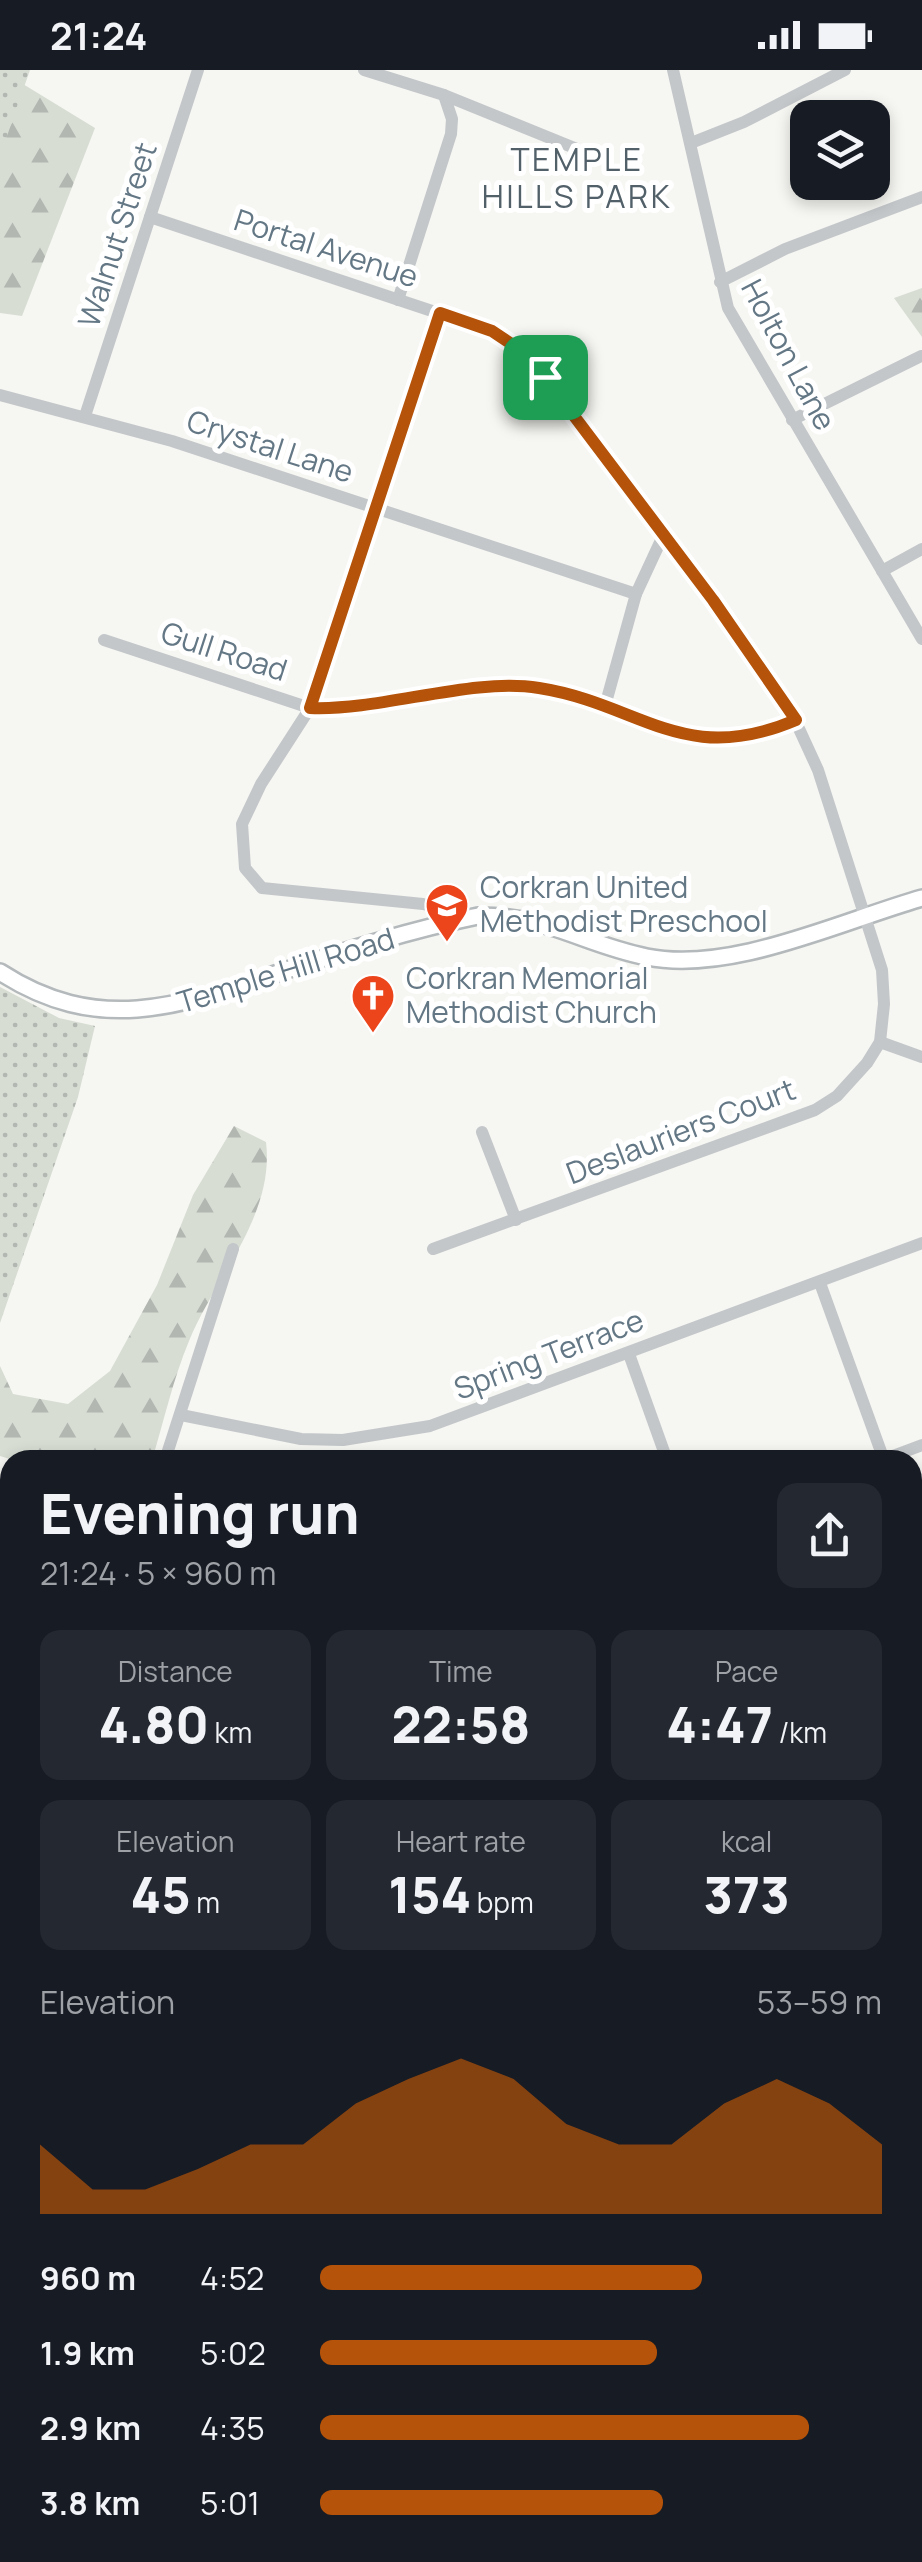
<!DOCTYPE html>
<html lang="en">
<head>
<meta charset="utf-8">
<style>
  body { margin:0; font-family:Manrope,sans-serif; background:#242831; color:#f1f3f6; height:100vh; display:flex; flex-direction:column; font-size:38px; white-space:nowrap }
  * { box-sizing:border-box; margin:0 }
  p { font-size:32px; color:#9ea1a6 }
  .icon { flex:none; width:55px; height:55px; fill:none; stroke:currentColor; stroke-width:2; stroke-linecap:round; stroke-linejoin:round }
  .map { position:relative; flex:1; overflow:hidden }
  .sheet { position:absolute; left:0px; top:1380px; width:922px; height:1112px; display:flex; flex-direction:column; background:#171b24; border-radius:30px 30px 0 0; box-shadow:0 5px 15px #0003 }
  .sheet>* { flex:none }
  .buttons { position:absolute; left:790px; top:30px; display:grid; gap:20px }
  .buttons a { display:grid; place-items:center; width:100px; height:100px; border-radius:20px; background:#171b24; box-shadow:0 5px 15px #0003; font-size:50px }
  .pin { position:absolute; display:grid; place-items:center; width:85px; height:85px; color:#fff; margin:-42px; border-radius:20px; box-shadow:0 5px 15px #0006 }
  .round { display:grid; place-items:center; flex:none; width:105px; height:105px; border-radius:20px; background:#242831 }
  .head { display:flex; align-items:center; justify-content:space-between; height:170px; padding:0 40px }
  h1 { font-size:55px; font-weight:800; line-height:75px }
  .stats { display:grid; grid-template-columns:repeat(3,1fr); gap:15px; height:170px; padding:10px 40px }
  .stats div { display:grid; align-content:center; border-radius:20px; background:#242831; text-align:center }
  .stats b { font-size:50px; font-weight:800 }
  .stats small { font-size:28px; font-weight:400 }
  .stats p { font-size:28px }
  .chart { height:280px; padding:20px 40px }
  .chart p { display:flex; justify-content:space-between }
  .chart svg { width:100%; height:180px; margin-top:10px; fill:#b45309; opacity:.7 }
  ul { padding:0 40px; list-style:none; font-size:32px }
  li { display:grid; grid-template-columns:160px 120px 1fr; align-items:center; height:75px }
  li i { height:25px; border-radius:12px; background:#b45309 }
  .status { display:flex; justify-content:space-between; align-items:center; height:70px; padding:0 50px; background:#171b24; direction:ltr }
  .status svg { height:28px; fill:currentColor }
  .map>svg:first-child { display:block }
  .industrial { fill:url(#industrial-furrows) }
  .forest { fill:url(#forest-firs) }
  .park { fill:url(#park-dots) }
  .lines { fill:none; stroke-linecap:round; stroke-linejoin:round }
  .major-casing { stroke:#b4b9bc; stroke-width:20 }
  .highway-casing { stroke:#b5b9bc; stroke-width:22 }
  .minor { stroke:#c3c7ca; stroke-width:12 }
  .major { stroke:#fff; stroke-width:15 }
  .highway { stroke:#fff; stroke-width:18 }
  .route-casing { stroke:#fff; stroke-width:20 }
  .route { stroke:#b45309; stroke-width:12 }
  .labels { text-anchor:middle; stroke-width:10; stroke-linejoin:round; paint-order:stroke }
  .street-label { font-size:30px; fill:#637785; stroke:#fff }
  .poi-label { font-size:30px; fill:#637785; stroke:#fff; text-anchor:start }
  .neighbourhood-label { font-size:32px; letter-spacing:2.5px; fill:#516069; stroke:#fff }
</style>
</head>
<body>
<div class="status"><b>21:24</b><svg viewBox="0 0 49 12"><path d="M0 12V9h3v3zM5 12V6h3v6zM10 12V3h3v9zM15 12V0h3v12zM26 1h20v11H26zM47 4h2v5h-2z"/></svg></div>
<div class="map">
<svg width="922" height="2492" viewBox="0 0 922 2492">
  <defs>
    <pattern id="industrial-furrows" width="10" height="10" patternUnits="userSpaceOnUse" patternTransform="scale(2.5)"><rect width="10" height="10" fill="#e6e7e5"/><path d="M-1 1l2-2M0 10L10 0M9 11l2-2" fill="none" stroke="#bec0bf"/></pattern>
    <pattern id="forest-firs" width="22" height="20" patternUnits="userSpaceOnUse" patternTransform="scale(2.5)"><rect width="22" height="20" fill="#d7ddd3"/><path d="M5 1l3.5 6h-7zM16 11l3.5 6h-7z" fill="#b2b8b1"/></pattern>
    <pattern id="park-dots" width="8" height="8" patternUnits="userSpaceOnUse" patternTransform="scale(2.5)"><rect width="8" height="8" fill="#d7ddd3"/><path d="M2 2h.1M6 6h.1" fill="none" stroke="#b2b8b1" stroke-width="1.8" stroke-linecap="round"/></pattern>
  </defs>
  <rect width="100%" height="100%" fill="#f6f6f2"/>
  <g class="industrial">
    <polygon points="922,1700 922,2492 125,2492 101,2483 912,2482 912,1702"/>
    <polygon points="10,1819 10,2447 0,2445 0,1822"/>
  </g>
  <g class="forest">
    <polygon points="0,0 95,58 22,246 0,243"/>
    <polygon points="922,218 922,267 894,228"/>
    <path d="M234,1056L266,1072C275,1146 215,1207 189,1271C173,1309 164,1351 152,1390H13L0,1386V1296L13,1324L68,1334L110,1301L157,1215L193,1125Z"/>
    <polygon points="922,1571 922,1700 913,1702 913,1574"/>
    <polygon points="10,1775 10,1819 0,1822 0,1778"/>
  </g>
  <g class="park">
    <polygon points="0,0 30,0 0,86"/>
    <polygon points="0,917 59,948 95,956 78,1027 0,1253"/>
  </g>
  <g class="lines">
    <defs>
      <path id="major" d="M0,902C97,965 178,937 278,903C344,881 410,860 478,846C551,846 582,874 647,887C731,904 841,851 922,828"/>
      <g id="highway">
        <polyline points="912,1494 922,1491"/>
        <polyline points="912,1543 922,1540"/>
        <polyline points="0,1700 10,1697"/>
        <polyline points="0,1750 10,1747"/>
      </g>
    </defs>
    <use href="#major" class="major-casing"/>
    <use href="#highway" class="highway-casing"/>
    <g class="minor">
      <polyline points="364,0 444,25 577,79"/>
      <polyline points="673,0 728,238 922,569"/>
      <polyline points="691,73 744,52 845,0"/>
      <polyline points="150,147 492,261 528,285 757,591 795,650 818,700 882,900 884,934 880,972 867,993 837,1026 815,1040 433,1179"/>
      <polyline points="720,212 785,179 922,127"/>
      <polyline points="398,230 451,64 452,49 444,25"/>
      <polyline points="440,243 310,638 261,714 242,754 245,798 262,818 423,834 475,846"/>
      <polyline points="0,325 172,371 636,524"/>
      <polyline points="85,346 198,0"/>
      <polyline points="792,350 921,286"/>
      <polyline points="882,501 922,479"/>
      <polyline points="104,570 310,638 359,637 514,616 568,624 679,666 738,668 795,650"/>
      <polyline points="605,636 636,524 662,468"/>
      <polyline points="880,972 922,987"/>
      <polyline points="482,1062 516,1150"/>
      <polyline points="820,1213 884,1390"/>
      <polyline points="629,1284 667,1390"/>
      <polyline points="181,1345 301,1369 343,1370 430,1356 922,1173"/>
      <polyline points="165,1390 233,1179"/>
      <polyline points="882,1390 922,1375"/>
      <polyline points="0,1471 10,1480"/>
      <polyline points="0,1579 10,1576"/>
      <polyline points="0,2321 10,2322"/>
      <polyline points="0,2471 10,2474"/>
      <polyline points="32,2482 57,2492"/>
      <polyline points="388,2482 391,2492"/>
      <polyline points="803,2482 829,2492"/>
    </g>
    <use href="#major" class="major"/>
    <use href="#highway" class="highway"/>
  </g>
  <g class="lines">
    <defs>
      <path id="route" d="M440,243L492,261L528,285L713,530L796,650C683,698 641,634 539,618C470,607 383,641 310,638Z"/>
    </defs>
    <use href="#route" class="route-casing"/>
    <use href="#route" class="route"/>
  </g>
  <defs>
    <symbol id="school-pin" viewBox="-11 -11 22 30"><path d="M0 17L-7.5 6A9.5 9.5 0 1 1 7.5 6Z" fill="#ec451c" stroke="#fff"/><path d="M0-5L7-2L0 1L-7-2ZM-4 1L0 2.5L4 1V4Q0 6-4 4Z" fill="#fff"/></symbol>
    <symbol id="church-pin" viewBox="-11 -11 22 30"><path d="M0 17L-7.5 6A9.5 9.5 0 1 1 7.5 6Z" fill="#ec451c" stroke="#fff"/><path d="M-1.2-6h2.4v3.5h3.3v2.4h-3.3V6h-2.4V-.1h-3.3v-2.4h3.3Z" fill="#fff"/></symbol>
  </defs>
  <g fill-rule="evenodd">
    <use href="#school-pin" x="422" y="810" width="50" height="68"/>
    <use href="#church-pin" x="348" y="901" width="50" height="68"/>
  </g>
  <g class="labels">
    <g class="street-label">
      <text transform="translate(118 165) rotate(-72)" y="10">Walnut Street</text>
      <text transform="translate(326 179) rotate(18)" y="10">Portal Avenue</text>
      <text transform="translate(788 285) rotate(62)" y="10">Holton Lane</text>
      <text transform="translate(270 377) rotate(18)" y="10">Crystal Lane</text>
      <text transform="translate(224 582) rotate(18)" y="10">Gull Road</text>
      <text transform="translate(286 901) rotate(-17)" y="10">Temple Hill Road</text>
      <text transform="translate(681 1062) rotate(-21)" y="10">Deslauriers Court</text>
      <text transform="translate(549 1285) rotate(-21)" y="10">Spring Terrace</text>
    </g>
    <g class="poi-label">
      <text x="480" y="828">Corkran United<tspan x="480" dy="34">Methodist Preschool</tspan></text>
      <text x="406" y="919">Corkran Memorial<tspan x="406" dy="34">Methodist Church</tspan></text>
    </g>
    <g class="neighbourhood-label">
      <text x="577" y="101">TEMPLE<tspan x="577" dy="37">HILLS PARK</tspan></text>
    </g>
  </g>
</svg>
<div class="buttons">
<a><svg class="icon" aria-label="layers" viewBox="0 0 24 24"><path d="M12 4l9 5-9 5-9-5zM3 14l9 5 9-5"/></svg></a>
</div>
<div class="pin" style="left:545px;top:307px;background:#1e9e55"><svg class="icon" aria-label="arrive" viewBox="0 0 24 24"><path d="M6 21V4h12l-3 4 3 4H6"/></svg></div>
<section class="sheet">
<div class="head"><div><h1>Evening run</h1><p>21:24 · 5 × 960 m</p></div><a class="round"><svg class="icon" aria-label="share" viewBox="0 0 24 24"><path d="M12 15V3M7 8l5-5 5 5M5 13v7h14v-7"/></svg></a></div>
<div class="stats">
<div><p>Distance</p><b>4.80<small> km</small></b></div>
<div><p>Time</p><b>22:58</b></div>
<div><p>Pace</p><b>4:47<small> /km</small></b></div>
</div>
<div class="stats">
<div><p>Elevation</p><b>45<small> m</small></b></div>
<div><p>Heart rate</p><b>154<small> bpm</small></b></div>
<div><p>kcal</p><b>373</b></div>
</div>
<div class="chart"><p><span>Elevation</span>53–59 m</p>
<svg viewBox="0 0 160 44" preserveAspectRatio="none"><path d="M0 44V27L10 38L20 38L30 33L40 27L50 27L60 17L70 11L80 6L90 11L100 22L110 27L120 27L130 17L140 11L150 17L160 27V44z"/></svg>
</div>
<ul>
<li><b>960 m</b>4:52<i style="width:68%"></i></li>
<li><b>1.9 km</b>5:02<i style="width:60%"></i></li>
<li><b>2.9 km</b>4:35<i style="width:87%"></i></li>
<li><b>3.8 km</b>5:01<i style="width:61%"></i></li>
</ul>
</section>
</div>
</body>
</html>
